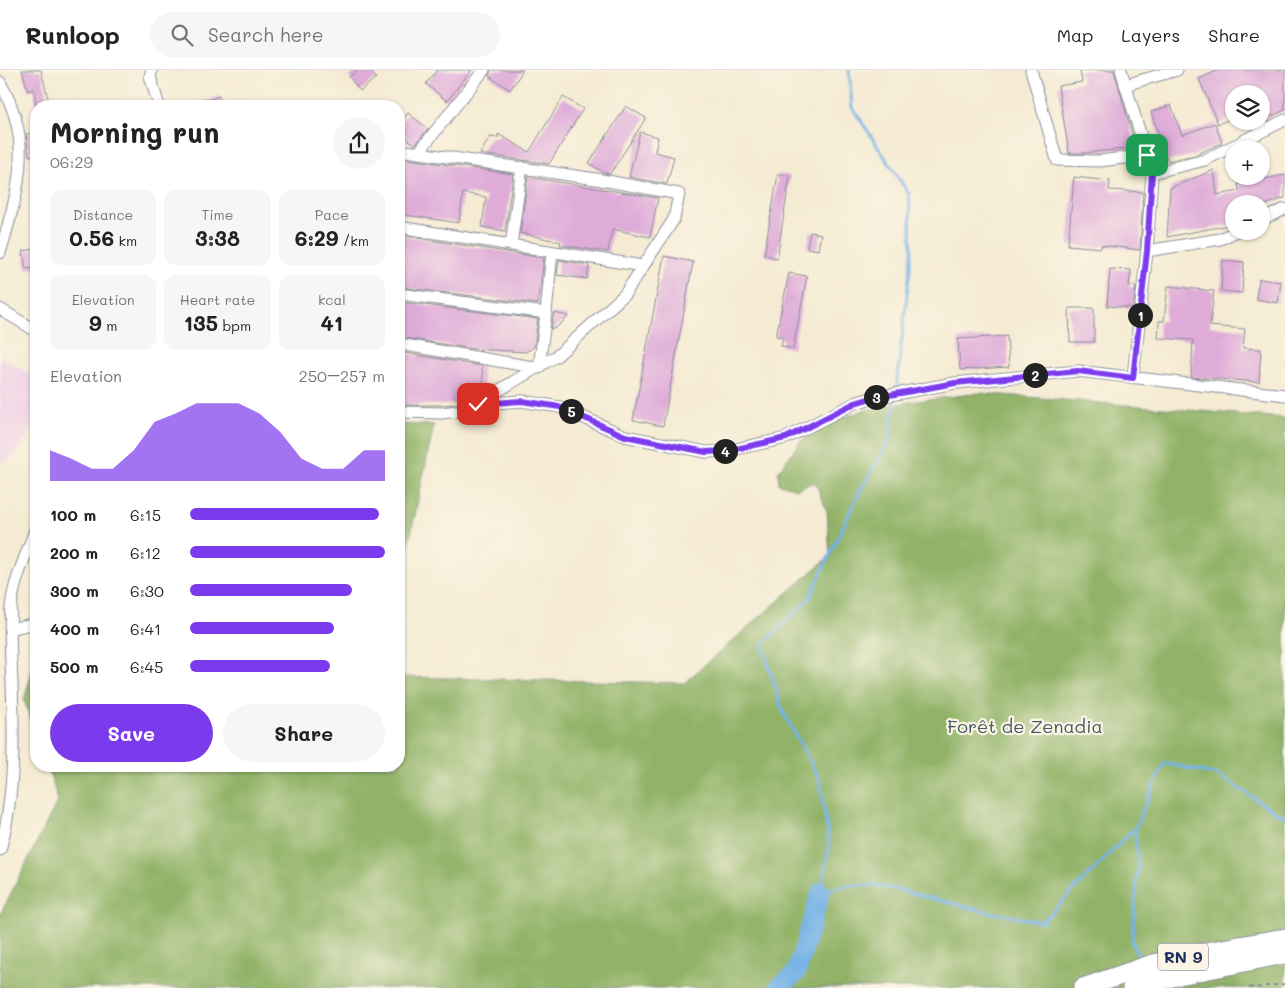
<!DOCTYPE html>
<html lang="en">
<head>
<meta charset="utf-8">
<style>
  body { margin:0; font-family:Mali,sans-serif; background:#f6f6f6; color:#222; height:100vh; display:flex; flex-direction:column; font-size:19px; white-space:nowrap }
  * { box-sizing:border-box; margin:0 }
  p { font-size:16px; color:#767676 }
  .icon { flex:none; width:28px; height:28px; fill:none; stroke:currentColor; stroke-width:2; stroke-linecap:round; stroke-linejoin:round }
  .map { position:relative; flex:1; overflow:hidden }
  .drawer { position:absolute; left:30px; top:30px; width:375px; height:672px; display:flex; flex-direction:column; background:#fff; border-radius:20px; box-shadow:0 1px 4px #0004 }
  .drawer>* { flex:none }
  .tools { position:absolute; left:1225px; top:15px; display:grid; gap:10px }
  .tools a { display:grid; place-items:center; width:45px; height:45px; border-radius:50%; background:#fff; box-shadow:0 1px 4px #0004; font-size:25px }
  .pin { position:absolute; display:grid; place-items:center; width:42px; height:42px; color:#fff; margin:-21px; border-radius:10px; box-shadow:0 2px 8px #0006 }
  .km { position:absolute; width:25px; height:25px; margin:-12px; border-radius:50%; background:#222; color:#fff; font-size:14px; line-height:25px; text-align:center }
  .round { display:grid; place-items:center; flex:none; width:52px; height:52px; border-radius:26px; background:#f6f6f6 }
  .overview { display:flex; align-items:center; justify-content:space-between; height:85px; padding:0 20px }
  h1 { font-size:28px; font-weight:700; line-height:38px }
  .stats { display:grid; grid-template-columns:repeat(3,1fr); gap:8px; height:85px; padding:5px 20px }
  .stats div { display:grid; align-content:center; border-radius:12px; background:#f6f6f6; text-align:center }
  .stats b { font-size:21px; font-weight:700 }
  .stats small { font-size:14px; font-weight:400 }
  .stats p { font-size:14px }
  .chart { height:140px; padding:10px 20px }
  .chart p { display:flex; justify-content:space-between }
  .chart svg { width:100%; height:90px; margin-top:5px; fill:#7c3aed; opacity:.7 }
  .cta { display:flex; gap:10px; margin-top:auto; padding:10px 20px }
  .cta a { flex:1; height:58px; border-radius:30px; background:#7c3aed; color:#fff; font-size:20px; font-weight:700; line-height:58px; text-align:center }
  .cta a+a { background:#f6f6f6; color:#222 }
  ul { padding:0 20px; list-style:none; font-size:16px }
  li { display:grid; grid-template-columns:80px 60px 1fr; align-items:center; height:38px }
  li i { height:12px; border-radius:6px; background:#7c3aed }
  header { display:flex; align-items:center; gap:30px; box-sizing:border-box; height:70px; padding:0 25px; background:#fff; border-bottom:1px solid #e0e0e0 }
  header strong { font-size:24px }
  nav { display:flex; gap:28px; margin-inline-start:auto; font-size:18px }
  .search { width:350px; height:45px; background:#f6f6f6; display:flex; align-items:center; gap:12px; box-sizing:border-box; padding:0 18px; border-radius:28px; color:#767676; font-size:19px }
  .map>svg:first-child { display:block }
  .built { fill:#efd0e7 }
  .forest { fill:#91b367; stroke:#567162 }
  .lines { fill:none; stroke-linecap:round; stroke-linejoin:round }
  .stream { stroke:#74b2e7; stroke-width:3 }
  .river { stroke:#74b2e7; stroke-width:19 }
  .building { fill:#dfacd9 }
  .minor-casing { stroke:#888d98; stroke-width:13 }
  .trunk-casing { stroke:#888d98; stroke-width:21 }
  .path { stroke:#888d98; stroke-width:2; stroke-dasharray:4 4; stroke-linecap:butt }
  .minor { stroke:#fff; stroke-width:11 }
  .trunk { stroke:#fff; stroke-width:19 }
  .route-casing { stroke:#fff; stroke-width:10 }
  .route { stroke:#7c3aed; stroke-width:6 }
  .labels { text-anchor:middle; stroke-width:4.5; stroke-linejoin:round; paint-order:stroke }
  .shield { fill:#fcf5e5; stroke:#5e6a86; stroke-width:1 }
  .shield-label { font-size:16px; font-weight:bold; fill:#1b2f5e }
  .park-label { font-size:18px; fill:#425864; stroke:#fcf5e5 }
</style>
</head>
<body>
<header>
<strong>Runloop</strong>
<div class="search"><svg class="icon" aria-label="search" viewBox="0 0 24 24"><circle cx="10" cy="10" r="6"/><path d="M15 15l6 6"/></svg>Search here</div>
<nav><a>Map</a><a>Layers</a><a>Share</a></nav>
</header>
<div class="map">
<svg width="1285" height="918" viewBox="0 0 1285 918">
  <rect width="100%" height="100%" fill="#fcf5e5"/>
  <filter id="ink" filterUnits="userSpaceOnUse"><feTurbulence type="fractalNoise" baseFrequency=".02" numOctaves="2"/><feDisplacementMap in="SourceGraphic" scale="10" xChannelSelector="R" yChannelSelector="G"/><feConvolveMatrix kernelMatrix="1 2 1 2 8 2 1 2 1" color-interpolation-filters="sRGB"/></filter>
  <filter id="wash" filterUnits="userSpaceOnUse"><feTurbulence type="fractalNoise" baseFrequency=".0096" numOctaves="4" result="noise"/><feDisplacementMap in="SourceGraphic" scale="20" xChannelSelector="R" yChannelSelector="G"/><feGaussianBlur stdDeviation="1.12" result="paint"/><feColorMatrix in="noise" values="0 0 0 0 0 0 0 0 0 0 0 0 0 0 0 0 0 1.4 0 .05"/><feComposite in="paint" operator="in"/></filter>
  <g filter="url(#wash)">
    <rect width="100%" height="100%" fill="#f5ebd3"/>
    <polygon class="built" points="0,287 36,307 36,352 28,367 13,386 0,394"/>
    <g class="forest">
      <polygon points="979,323 1285,348 1285,918 0,918 0,845 58,730 47,696 399,696 399,607 684,613 830,486 827,441 815,412 797,419 779,414 778,402 800,372 837,350 862,341 888,335"/>
      <polygon points="399,354 434,355 399,520"/>
      <polygon points="36,586 36,665 24,630"/>
    </g>
    <g class="lines">
      <g class="stream">
        <polyline points="849,0 852,37 909,124 912,181 896,321"/>
        <polyline points="895,328 890,369 859,423 809,529 762,575 783,642 820,710 829,775 821,822 849,815 882,816 983,841 1042,852 1135,758 1164,693 1218,705 1277,743 1285,746"/>
        <polyline points="1135,758 1138,796 1132,873 1141,890"/>
      </g>
      <polyline class="river" points="778,918 796,903 821,822"/>
    </g>
    <g id="blocks">
      <g class="building">
        <polygon points="22,0 41,0 50,36 36,36 34,19 28,21"/>
        <polygon points="358,0 370,0 376,8 360,21 349,7"/>
        <polygon points="437,0 472,0 447,31 426,14"/>
        <polygon points="491,0 523,0 510,20 489,6"/>
        <polygon points="1080,0 1114,0 1136,78 1083,83 1069,83 1058,16 1082,12"/>
        <polygon points="1219,0 1285,0 1285,40 1261,51 1261,24 1234,24 1234,47 1218,54 1199,9"/>
        <polygon points="219,26 223,36 195,36 195,35"/>
        <polygon points="563,27 583,39 549,94 480,84 490,67 498,68 498,64 529,82"/>
        <polygon points="1171,35 1182,65 1215,53 1222,73 1195,85 1168,91 1151,42"/>
        <polygon points="626,36 646,48 610,104 604,103 589,93"/>
        <polygon points="408,43 428,59 415,75 399,62 399,55"/>
        <polygon points="640,62 658,67 655,82 674,87 667,114 629,107"/>
        <polygon points="36,63 36,85 29,86 26,64"/>
        <polygon points="400,88 513,104 505,161 482,157 486,127 463,123 459,153 399,144"/>
        <polygon points="1214,100 1217,125 1239,121 1238,114 1285,105 1285,128 1261,136 1261,134 1234,134 1234,154 1167,167 1170,118"/>
        <polygon points="778,104 790,106 777,188 764,185"/>
        <polygon points="528,107 658,128 650,167 612,159 608,182 560,175 561,172 520,163"/>
        <polygon points="1074,107 1110,111 1109,120 1143,122 1140,180 1101,175 1101,178 1068,175"/>
        <polygon points="810,162 821,164 818,180 807,178"/>
        <polygon points="399,165 544,188 538,234 399,217"/>
        <polygon points="36,179 36,198 26,199 23,181"/>
        <polygon points="664,186 693,192 663,356 633,350"/>
        <polygon points="559,190 589,195 587,209 557,205"/>
        <polygon points="1223,190 1244,192 1242,223 1221,221"/>
        <polygon points="1110,199 1131,200 1129,216 1136,216 1133,238 1107,236"/>
        <polygon points="789,203 807,206 793,279 781,276 783,268 776,266"/>
        <polygon points="1259,209 1281,212 1278,233 1256,229"/>
        <polygon points="1168,216 1214,221 1210,256 1245,259 1243,278 1261,279 1259,312 1191,307 1193,270 1158,268 1159,251 1164,251"/>
        <polygon points="399,232 538,249 534,277 526,282 473,279 399,267"/>
        <polygon points="1069,238 1094,238 1094,272 1070,272"/>
        <polygon points="554,243 569,246 556,258 551,259"/>
        <polygon points="1007,266 1009,297 960,300 958,269"/>
        <polygon points="399,282 482,296 484,320 464,333 442,335 399,335"/>
      </g>
    </g>
  </g>
  <g filter="url(#ink)">
    <use href="#blocks" fill-opacity="0" stroke="#888d98" stroke-width="1"/>
    <g class="lines">
      <defs>
        <g id="minor">
          <polyline points="152,0 150,6 159,36"/>
          <polyline points="1031,0 1057,90 1100,91 1147,85"/>
          <polyline points="1121,0 1152,103 1147,181 1133,307"/>
          <path d="M0,12C7,25 14,40 17,55C27,98 12,142 0,183"/>
          <polyline points="1125,15 1177,0"/>
          <polyline points="399,80 596,109 679,124 674,149 625,224 558,285 466,340 442,343 399,342"/>
          <polyline points="418,83 484,0"/>
          <polyline points="1152,103 1205,90 1285,50"/>
          <polyline points="1261,150 1285,139"/>
          <polyline points="399,157 643,196"/>
          <polyline points="511,175 522,97"/>
          <polyline points="1147,181 1220,169 1237,161"/>
          <polyline points="399,224 546,243 552,182"/>
          <polyline points="0,239 36,261"/>
          <polyline points="399,274 539,298 546,243"/>
          <polyline points="478,334 522,331 560,337 625,366 706,382 727,381 786,368 855,333 868,329 955,313 1078,301 1285,325"/>
          <polyline points="10,559 36,553"/>
          <path d="M0,780C15,728 14,667 12,613C11,588 9,563 11,537C14,509 27,484 36,457"/>
        </g>
        <g id="trunk">
          <polyline points="1083,918 1150,895 1194,884 1285,868"/>
          <polyline points="1132,918 1179,905 1285,884"/>
        </g>
      </defs>
      <use href="#minor" class="minor-casing"/>
      <use href="#trunk" class="trunk-casing"/>
      <polyline class="path" points="1249,918 1285,914"/>
      <use href="#minor" class="minor"/>
      <use href="#trunk" class="trunk"/>
    </g>
  </g>
  <g class="lines" filter="url(#ink)">
    <defs>
      <polyline id="route" points="478,334 522,331 560,337 625,366 706,382 727,381 786,368 855,333 868,329 955,313 1078,301 1133,308 1147,181 1152,102 1147,85"/>
    </defs>
    <use href="#route" class="route-casing"/>
    <use href="#route" class="route"/>
  </g>
  <g class="labels">
    <rect class="shield" x="1158" y="873.5" width="50" height="27" rx="4"/>
    <g class="shield-label">
      <text x="1183" y="893">RN 9</text>
    </g>
    <g class="park-label">
      <text x="1025" y="663">Forêt de Zenadia</text>
    </g>
  </g>
</svg>
<div class="tools">
<a><svg class="icon" aria-label="layers" viewBox="0 0 24 24"><path d="M12 4l9 5-9 5-9-5zM3 14l9 5 9-5"/></svg></a>
<a>+</a>
<a>−</a>
</div>
<div class="pin" style="left:1147px;top:85px;background:#1e9e55"><svg class="icon" aria-label="arrive" viewBox="0 0 24 24"><path d="M6 21V4h12l-3 4 3 4H6"/></svg></div>
<div class="pin" style="left:478px;top:334px;background:#d93025"><svg class="icon" aria-label="check" viewBox="0 0 24 24"><path d="M5 12l5 5 9-10"/></svg></div>
<b class="km" style="left:1140px;top:245px">1</b>
<b class="km" style="left:1035px;top:305px">2</b>
<b class="km" style="left:876px;top:327px">3</b>
<b class="km" style="left:725px;top:381px">4</b>
<b class="km" style="left:571px;top:341px">5</b>
<section class="drawer">
<div class="overview"><div><h1>Morning run</h1><p>06:29</p></div><a class="round"><svg class="icon" aria-label="share" viewBox="0 0 24 24"><path d="M12 15V3M7 8l5-5 5 5M5 13v7h14v-7"/></svg></a></div>
<div class="stats">
<div><p>Distance</p><b>0.56<small> km</small></b></div>
<div><p>Time</p><b>3:38</b></div>
<div><p>Pace</p><b>6:29<small> /km</small></b></div>
</div>
<div class="stats">
<div><p>Elevation</p><b>9<small> m</small></b></div>
<div><p>Heart rate</p><b>135<small> bpm</small></b></div>
<div><p>kcal</p><b>41</b></div>
</div>
<div class="chart"><p><span>Elevation</span>250–257 m</p>
<svg viewBox="0 0 160 44" preserveAspectRatio="none"><path d="M0 44V29L10 33L20 38L30 38L40 29L50 15L60 11L70 6L80 6L90 6L100 11L110 20L120 33L130 38L140 38L150 29L160 29V44z"/></svg>
</div>
<ul>
<li><b>100 m</b>6:15<i style="width:97%"></i></li>
<li><b>200 m</b>6:12<i style="width:100%"></i></li>
<li><b>300 m</b>6:30<i style="width:83%"></i></li>
<li><b>400 m</b>6:41<i style="width:74%"></i></li>
<li><b>500 m</b>6:45<i style="width:72%"></i></li>
</ul>
<div class="cta"><a>Save</a><a>Share</a></div>
</section>
</div>
</body>
</html>
